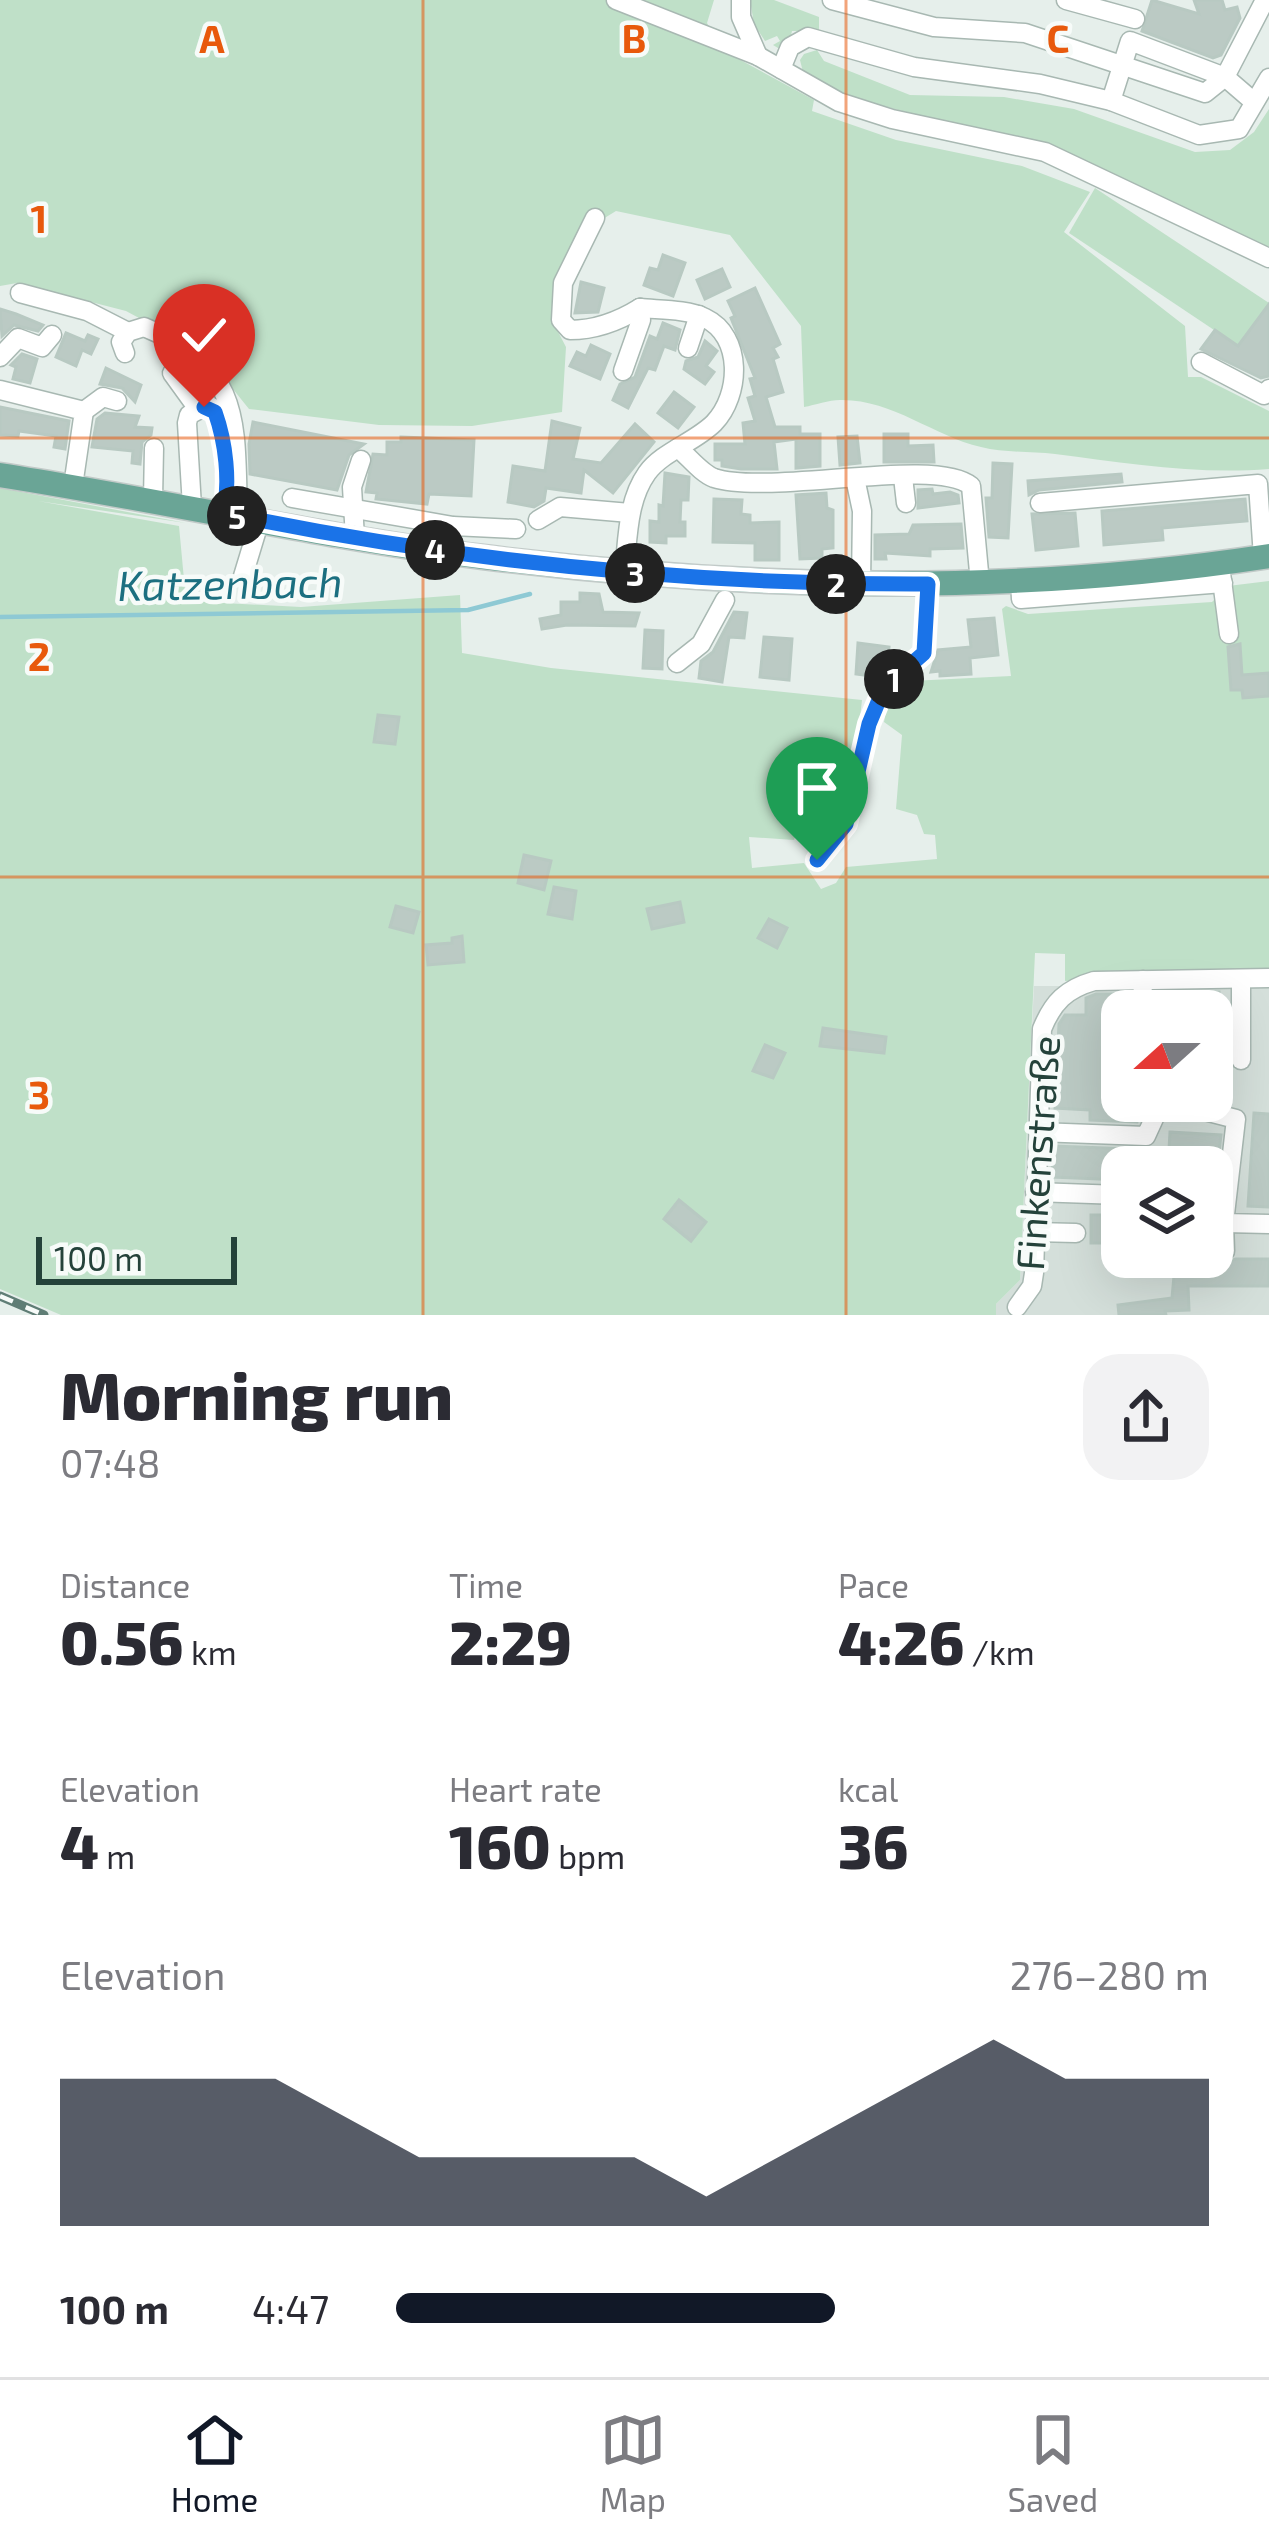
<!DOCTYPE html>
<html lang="en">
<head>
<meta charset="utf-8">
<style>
  body { margin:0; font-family:"Exo 2",sans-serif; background:#f2f2f3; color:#2b2b33; height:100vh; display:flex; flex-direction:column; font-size:45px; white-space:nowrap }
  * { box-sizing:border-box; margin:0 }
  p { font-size:39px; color:#7c7c81 }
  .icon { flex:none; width:66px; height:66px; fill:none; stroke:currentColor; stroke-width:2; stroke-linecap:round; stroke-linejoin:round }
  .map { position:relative; height:1315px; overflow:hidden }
  .details { display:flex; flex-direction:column; background:#fff; flex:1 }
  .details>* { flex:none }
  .needle { width:78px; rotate:249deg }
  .buttons { position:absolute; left:1101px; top:990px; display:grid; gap:24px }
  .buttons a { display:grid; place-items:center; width:132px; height:132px; border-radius:24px; background:#fff; box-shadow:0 12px 48px #0002; font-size:60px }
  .scale { position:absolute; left:36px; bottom:30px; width:201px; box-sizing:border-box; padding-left:12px; border:6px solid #24423a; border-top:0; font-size:33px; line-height:42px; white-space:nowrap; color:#24423a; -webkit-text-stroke:9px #f7fbf9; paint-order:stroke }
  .pin { position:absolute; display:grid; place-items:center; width:102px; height:102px; color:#fff; margin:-123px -51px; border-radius:50% 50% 50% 0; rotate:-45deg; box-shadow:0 0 12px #0007 }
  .pin .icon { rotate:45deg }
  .km { position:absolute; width:60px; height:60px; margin:-30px; border-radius:50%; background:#222; color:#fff; font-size:33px; line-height:60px; text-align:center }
  .round { display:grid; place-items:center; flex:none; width:126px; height:126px; border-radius:36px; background:#f2f2f3 }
  .overview { display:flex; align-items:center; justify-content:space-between; height:204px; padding:0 60px }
  h1 { font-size:66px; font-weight:800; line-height:90px }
  .metrics { display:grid; grid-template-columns:repeat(3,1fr); gap:18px; height:204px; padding:12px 60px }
  .metrics div { display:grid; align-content:center }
  .metrics b { font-size:60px; font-weight:800 }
  .metrics small { font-size:33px; font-weight:400 }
  .metrics p { font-size:33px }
  .chart { height:336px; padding:24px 60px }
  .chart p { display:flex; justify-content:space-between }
  .chart svg { width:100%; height:216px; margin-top:12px; fill:#111827; opacity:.7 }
  ul { padding:0 60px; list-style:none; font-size:39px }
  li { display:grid; grid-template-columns:192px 144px 1fr; align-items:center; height:90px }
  li i { height:30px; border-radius:15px; background:#111827 }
  .tabs { display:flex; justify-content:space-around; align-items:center; height:168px; border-top:3px solid #e1e1e2; background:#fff; font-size:33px; color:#7c7c81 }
  .tabs a { display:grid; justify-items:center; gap:6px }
  .tabs .current { color:#111827 }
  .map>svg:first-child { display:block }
  .built { fill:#d4dfda; fill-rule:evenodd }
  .green { fill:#bfe0c8 }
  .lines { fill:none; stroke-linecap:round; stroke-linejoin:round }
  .stream { stroke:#8ec9d4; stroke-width:4.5 }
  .building { fill:#bbcac4; stroke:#b8c9c2; stroke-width:3 }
  .minor-casing { stroke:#a8b8b2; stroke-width:21 }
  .major-casing { stroke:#c2cac8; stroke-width:27 }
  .minor { stroke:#fff; stroke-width:18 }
  .major { stroke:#6aa596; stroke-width:24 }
  .rail-casing { stroke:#5f7d75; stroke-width:9 }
  .rail { stroke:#f7fbf9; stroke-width:4.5; stroke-dasharray:14; stroke-linecap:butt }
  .route-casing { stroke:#fff; stroke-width:24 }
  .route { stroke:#1a73e8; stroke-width:15 }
  .grid { fill:none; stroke:#e8590c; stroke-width:3; stroke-opacity:0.55 }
  .labels { text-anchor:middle; stroke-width:9; stroke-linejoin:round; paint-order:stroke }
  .street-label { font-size:39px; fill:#24423a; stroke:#f7fbf9 }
  .water-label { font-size:42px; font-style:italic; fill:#1c6f80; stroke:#f7fbf9 }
  .grid-label { font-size:39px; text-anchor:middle; font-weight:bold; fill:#e8590c; stroke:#f7fbf9; stroke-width:9; stroke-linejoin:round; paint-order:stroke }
</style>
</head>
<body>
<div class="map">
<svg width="1269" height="1315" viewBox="0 0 1269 1315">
  <rect width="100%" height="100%" fill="#e6efeb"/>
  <path class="built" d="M1034,986H1269V1315H996V1304L1020,1280ZM1122,1011H1212V1101H1122ZM1122,1167H1212V1257H1122Z"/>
  <g class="green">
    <path d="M0,0H714L707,23L722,50L814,100L812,111L896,140L1022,166L1090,192L1064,232L1185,326L1188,377H1201L1269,411V469C1197,475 1126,463 1055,454C1031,451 1004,453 981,447C933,436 892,399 840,400C829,400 815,405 804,407L801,326L730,235L616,211L598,222L555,326L566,347L562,412L472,426L379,425L249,409L204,353L126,311L17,283L0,286Z"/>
    <polygon points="750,0 774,0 819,17 819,31 792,31 789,44 778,48 773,45 780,41 777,36 765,41 754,24"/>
    <polygon points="817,50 824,61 910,95 1004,97 1074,109 1195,152 1230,150 1254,132 1269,109 1269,246 1265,248 1239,238 1046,143 939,121 847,96 804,76 800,60 804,54"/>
    <polygon points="1095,188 1269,303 1238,346 1069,233"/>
    <polygon points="0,488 186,523 38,501 179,526 186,601 301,607 460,595 462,653 551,668 862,700 855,763 840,804 808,799 794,840 749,837 752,868 804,863 821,889 836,883 846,867 937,859 935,835 924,834 917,815 896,809 902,735 884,722 891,682 1011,676 1002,609 1006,606 1028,614 1212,602 1228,586 1269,581 1269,973 1065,981 1065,954 1035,953 1020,1280 996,1304 996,1315 61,1315 0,1289"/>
  </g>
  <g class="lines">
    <polyline class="stream" points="0,617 468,610 530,594"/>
  </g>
  <g class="building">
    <polygon points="1152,0 1199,14 1194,0 1222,0 1225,10 1237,7 1240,18 1221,55 1213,58 1142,31"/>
    <polygon points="663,255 685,263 673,296 644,285 650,268 658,270"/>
    <polygon points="722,269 730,287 705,299 697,280"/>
    <polygon points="581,282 604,288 598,312 575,313"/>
    <polygon points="755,288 780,344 773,348 778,357 773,359 783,392 766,397 775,427 800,427 800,434 820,434 820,466 796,468 796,439 774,442 777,469 741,469 722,466 722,460 715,460 715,444 745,444 743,423 755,421 748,398 755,396 750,379 755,378 731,318 735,316 728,301"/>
    <polygon points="1269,304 1269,376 1261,378 1201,349 1215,330 1238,346"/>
    <polygon points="0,309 16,314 43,325 38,331 14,325 2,336"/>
    <polygon points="663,323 680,330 675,350 664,346 655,370 648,368 628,408 613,400 620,384 635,377 650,336 657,339"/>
    <polygon points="66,333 85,341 88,335 98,339 91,354 82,350 76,366 56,357"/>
    <polygon points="705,341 717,351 706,366 714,372 705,384 684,369 686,361 698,357"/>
    <polygon points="591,345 610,354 600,379 570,366 577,352 586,356"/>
    <polygon points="22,354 37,359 30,383 13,379 16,367 11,365"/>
    <polygon points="106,368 141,385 135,402 122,388 100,384"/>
    <polygon points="674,392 694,407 678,428 658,413"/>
    <polygon points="0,407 69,421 65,449 54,447 56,436 19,431 18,436 0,435"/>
    <polygon points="105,413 139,416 135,427 152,428 151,435 142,442 140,464 132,463 133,451 92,447 97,419"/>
    <polygon points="552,421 580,428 573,459 601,463 635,424 654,442 613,493 584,470 581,493 546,488 544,501 534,507 508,502 513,466 545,471"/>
    <polygon points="253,422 364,444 349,455 337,490 250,474 249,444"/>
    <polygon points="884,434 908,434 908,446 933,445 934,462 884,462"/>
    <polygon points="857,436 860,463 840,465 838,437"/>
    <polygon points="401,437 474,440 471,496 429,494 427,504 376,499 377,493 366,492 373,454 387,455 387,442 401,442"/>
    <polygon points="993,463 1012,464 1008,538 989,537 986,498 992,498"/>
    <polygon points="665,473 689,477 688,500 681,500 680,522 685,522 685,536 666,536 666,543 650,542 650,521 659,522 659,505 663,506"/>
    <polygon points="1121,474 1122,482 1039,490 1029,495 1028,481"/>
    <polygon points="932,489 933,494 950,492 958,495 959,503 918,508 918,490"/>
    <polygon points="826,493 827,508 833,510 833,548 822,549 822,558 800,559 796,495"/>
    <polygon points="714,499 742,500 741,514 750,515 750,523 779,522 779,560 755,560 755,543 713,542"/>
    <polygon points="1245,499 1247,521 1162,528 1163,540 1104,545 1102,511"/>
    <polygon points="1075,513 1078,546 1036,550 1032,514"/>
    <polygon points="961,524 963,548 930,549 930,556 885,553 886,559 875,559 875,535 909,534 913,525"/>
    <polygon points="580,593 599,594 603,612 639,613 635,626 567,625 542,629 540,619 561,615 561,602 580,602"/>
    <polygon points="734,612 747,613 744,638 729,637 722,682 699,678 701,661 713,652"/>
    <polygon points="994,618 998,655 970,658 971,674 940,676 940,671 931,672 938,650 971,647 968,620"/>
    <polygon points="645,630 663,631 662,669 643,668"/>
    <polygon points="764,637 792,639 789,680 760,677"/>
    <polygon points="858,643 889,647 887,668 878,677 856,674"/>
    <polygon points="1240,644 1242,675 1269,673 1269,696 1243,698 1242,690 1231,690 1228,647"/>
    <polygon points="378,715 399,717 395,744 374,742"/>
    <polygon points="524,855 551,861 544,890 518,883"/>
    <polygon points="554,887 576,891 572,919 548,914"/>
    <polygon points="680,902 684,922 652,929 647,909"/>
    <polygon points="396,906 419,912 413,933 390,927"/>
    <polygon points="769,919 787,928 777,948 758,938"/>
    <polygon points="462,936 464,962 428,965 426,945 452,943 452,938"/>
    <polygon points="1219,992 1219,1011 1169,1011 1168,993"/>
    <polygon points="1096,994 1129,994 1128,1011 1122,1011 1122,1101 1145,1101 1137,1122 1090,1120 1090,1110 1055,1108 1059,1024 1065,1015 1086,1015 1086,998"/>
    <polygon points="1212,1016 1222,1016 1223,1064 1212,1064"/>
    <polygon points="823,1028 886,1037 884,1053 820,1046"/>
    <polygon points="765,1045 785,1053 773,1078 753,1071"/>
    <polygon points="1254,1113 1269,1114 1269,1207 1248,1206"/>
    <polygon points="1170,1132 1221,1135 1215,1187 1212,1167 1168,1167"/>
    <polygon points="1053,1146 1129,1149 1129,1167 1122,1167 1122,1180 1052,1177"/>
    <polygon points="679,1200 706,1222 691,1241 664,1219"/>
    <polygon points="1091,1215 1115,1215 1111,1243 1091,1243"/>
    <polygon points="1197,1259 1213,1266 1236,1259 1269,1259 1269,1286 1188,1286 1189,1310 1165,1311 1166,1315 1119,1315 1118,1305 1172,1298 1174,1276 1190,1269"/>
  </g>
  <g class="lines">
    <defs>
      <g id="minor">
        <polyline points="616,0 758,56 839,102 892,119 1045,152 1269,258"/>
        <polyline points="741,0 741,17 758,56"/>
        <polyline points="832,0 934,27 1025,33 1205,93 1225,77 1265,0"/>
        <polyline points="1066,0 1135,19"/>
        <polyline points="781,69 790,47 808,37 914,67 1040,84 1111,101 1199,135 1239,129 1269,78"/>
        <polyline points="1111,101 1130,41 1225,77 1254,102"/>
        <path d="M595,218L563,283L561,320L570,330C596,330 619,321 640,308"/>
        <polyline points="20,293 87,311 128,332"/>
        <polyline points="688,348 699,315"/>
        <path d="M125,353L121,342L128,332L144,327C244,368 235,423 238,516"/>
        <polyline points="0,357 18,338 42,347 52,335"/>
        <polyline points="1201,362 1264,395 1269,389"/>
        <polyline points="623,371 641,320 640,308"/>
        <polyline points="172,373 198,409"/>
        <polyline points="0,390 84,411 73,486"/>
        <polyline points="84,411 103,397 117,401"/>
        <path d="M678,448C689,457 701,473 714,478C770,496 935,456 971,486L980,583"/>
        <polyline points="903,477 906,503"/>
        <polyline points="855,478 862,511 861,584"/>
        <polyline points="292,498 453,526 516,529"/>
        <polyline points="153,499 154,448"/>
        <polyline points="1040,503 1258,484 1263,557"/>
        <polyline points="192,507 187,423 189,415 204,407 216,413 222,431 226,479"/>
        <polyline points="538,520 560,507 630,513"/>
        <polyline points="355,538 352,487 361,460"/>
        <path d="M624,572C628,539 627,501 647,473C662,452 695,442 714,423C741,395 743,336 705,318C687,309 660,310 640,308"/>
        <polyline points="1221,573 1229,634"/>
        <polyline points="243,576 260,520"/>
        <polyline points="1020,581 1021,599 1223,583"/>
        <polyline points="677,663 701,644 725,600"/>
        <polyline points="817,859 846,824 870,724 879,700 891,682 924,653 928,584"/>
        <polyline points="1241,980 1241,1060"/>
        <polyline points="1142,1011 1143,980"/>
        <polyline points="1193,1108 1236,1119 1224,1223 1269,1224"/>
        <polyline points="1038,1132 1146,1136 1162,1101"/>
        <polyline points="1035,1192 1120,1195"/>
        <polyline points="1034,1232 1076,1233"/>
        <polyline points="1212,1253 1225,1251 1224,1223"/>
        <polyline points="1138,1265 1170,1263 1184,1257"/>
        <path d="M1017,1307L1032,1286L1034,1273L1042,1029C1053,1002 1066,989 1094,981L1269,978"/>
      </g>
      <path id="major" d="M0,475C161,500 321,537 483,557C744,589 1008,596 1269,556"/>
    </defs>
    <use href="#minor" class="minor-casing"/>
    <use href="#major" class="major-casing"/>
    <use href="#minor" class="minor"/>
    <use href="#major" class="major"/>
    <defs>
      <polyline id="rail" points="0,1296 44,1315"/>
    </defs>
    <use href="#rail" class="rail-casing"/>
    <use href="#rail" class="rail"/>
  </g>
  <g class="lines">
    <defs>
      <path id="route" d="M204,407L215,412C226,443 230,481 224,513C455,561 691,585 928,584L924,653L891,682L879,700L869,724L846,824L817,860"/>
    </defs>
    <use href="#route" class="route-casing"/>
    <use href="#route" class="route"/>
  </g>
  <path class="grid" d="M423,0V1315M846,0V1315M0,438H1269M0,877H1269"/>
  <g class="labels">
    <g class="street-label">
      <text transform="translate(1038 1153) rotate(-86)" y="14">Finkenstraße</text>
    </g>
    <g class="water-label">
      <text transform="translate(230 584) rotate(-1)" y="15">Katzenbach</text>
    </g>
  </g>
  <g class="grid-label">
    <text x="212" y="53">A</text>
    <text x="634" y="53">B</text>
    <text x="1058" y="53">C</text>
    <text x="39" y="233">1</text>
    <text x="39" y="671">2</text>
    <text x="39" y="1109">3</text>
  </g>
</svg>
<div class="buttons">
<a><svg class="needle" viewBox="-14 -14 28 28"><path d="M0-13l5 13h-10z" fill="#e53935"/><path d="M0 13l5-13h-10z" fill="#7c7c81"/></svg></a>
<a><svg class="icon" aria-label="layers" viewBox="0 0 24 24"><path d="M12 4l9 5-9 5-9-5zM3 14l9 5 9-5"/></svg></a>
</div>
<div class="scale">100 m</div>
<div class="pin" style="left:817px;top:860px;background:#1e9e55"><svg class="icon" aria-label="arrive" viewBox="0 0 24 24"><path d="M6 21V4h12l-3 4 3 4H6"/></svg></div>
<div class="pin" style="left:204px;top:407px;background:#d93025"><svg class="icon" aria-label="check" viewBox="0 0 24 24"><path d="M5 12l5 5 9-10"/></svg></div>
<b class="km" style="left:894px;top:679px">1</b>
<b class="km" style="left:836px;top:584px">2</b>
<b class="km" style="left:635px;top:573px">3</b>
<b class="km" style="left:435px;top:550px">4</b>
<b class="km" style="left:237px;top:516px">5</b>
</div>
<section class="details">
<div class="overview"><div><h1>Morning run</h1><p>07:48</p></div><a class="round"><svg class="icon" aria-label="share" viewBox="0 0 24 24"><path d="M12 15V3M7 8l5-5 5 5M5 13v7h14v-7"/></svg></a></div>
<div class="metrics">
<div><p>Distance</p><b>0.56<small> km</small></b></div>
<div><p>Time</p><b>2:29</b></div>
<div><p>Pace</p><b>4:26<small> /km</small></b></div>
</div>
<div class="metrics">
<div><p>Elevation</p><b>4<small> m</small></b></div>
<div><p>Heart rate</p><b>160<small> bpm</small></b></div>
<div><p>kcal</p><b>36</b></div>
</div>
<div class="chart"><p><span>Elevation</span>276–280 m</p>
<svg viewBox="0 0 160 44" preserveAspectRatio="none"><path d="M0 44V14L10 14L20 14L30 14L40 22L50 30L60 30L70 30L80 30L90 38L100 30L110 22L120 14L130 6L140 14L150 14L160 14V44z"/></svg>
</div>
<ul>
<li><b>100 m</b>4:47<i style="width:54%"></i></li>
</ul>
</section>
<nav class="tabs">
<a class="current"><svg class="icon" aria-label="home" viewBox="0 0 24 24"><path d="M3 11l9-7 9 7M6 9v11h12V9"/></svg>Home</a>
<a><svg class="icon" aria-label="map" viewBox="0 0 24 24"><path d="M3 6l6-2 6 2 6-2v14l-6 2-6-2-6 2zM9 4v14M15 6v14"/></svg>Map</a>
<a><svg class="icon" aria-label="saved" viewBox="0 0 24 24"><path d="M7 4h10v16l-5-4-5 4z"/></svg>Saved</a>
</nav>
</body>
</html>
